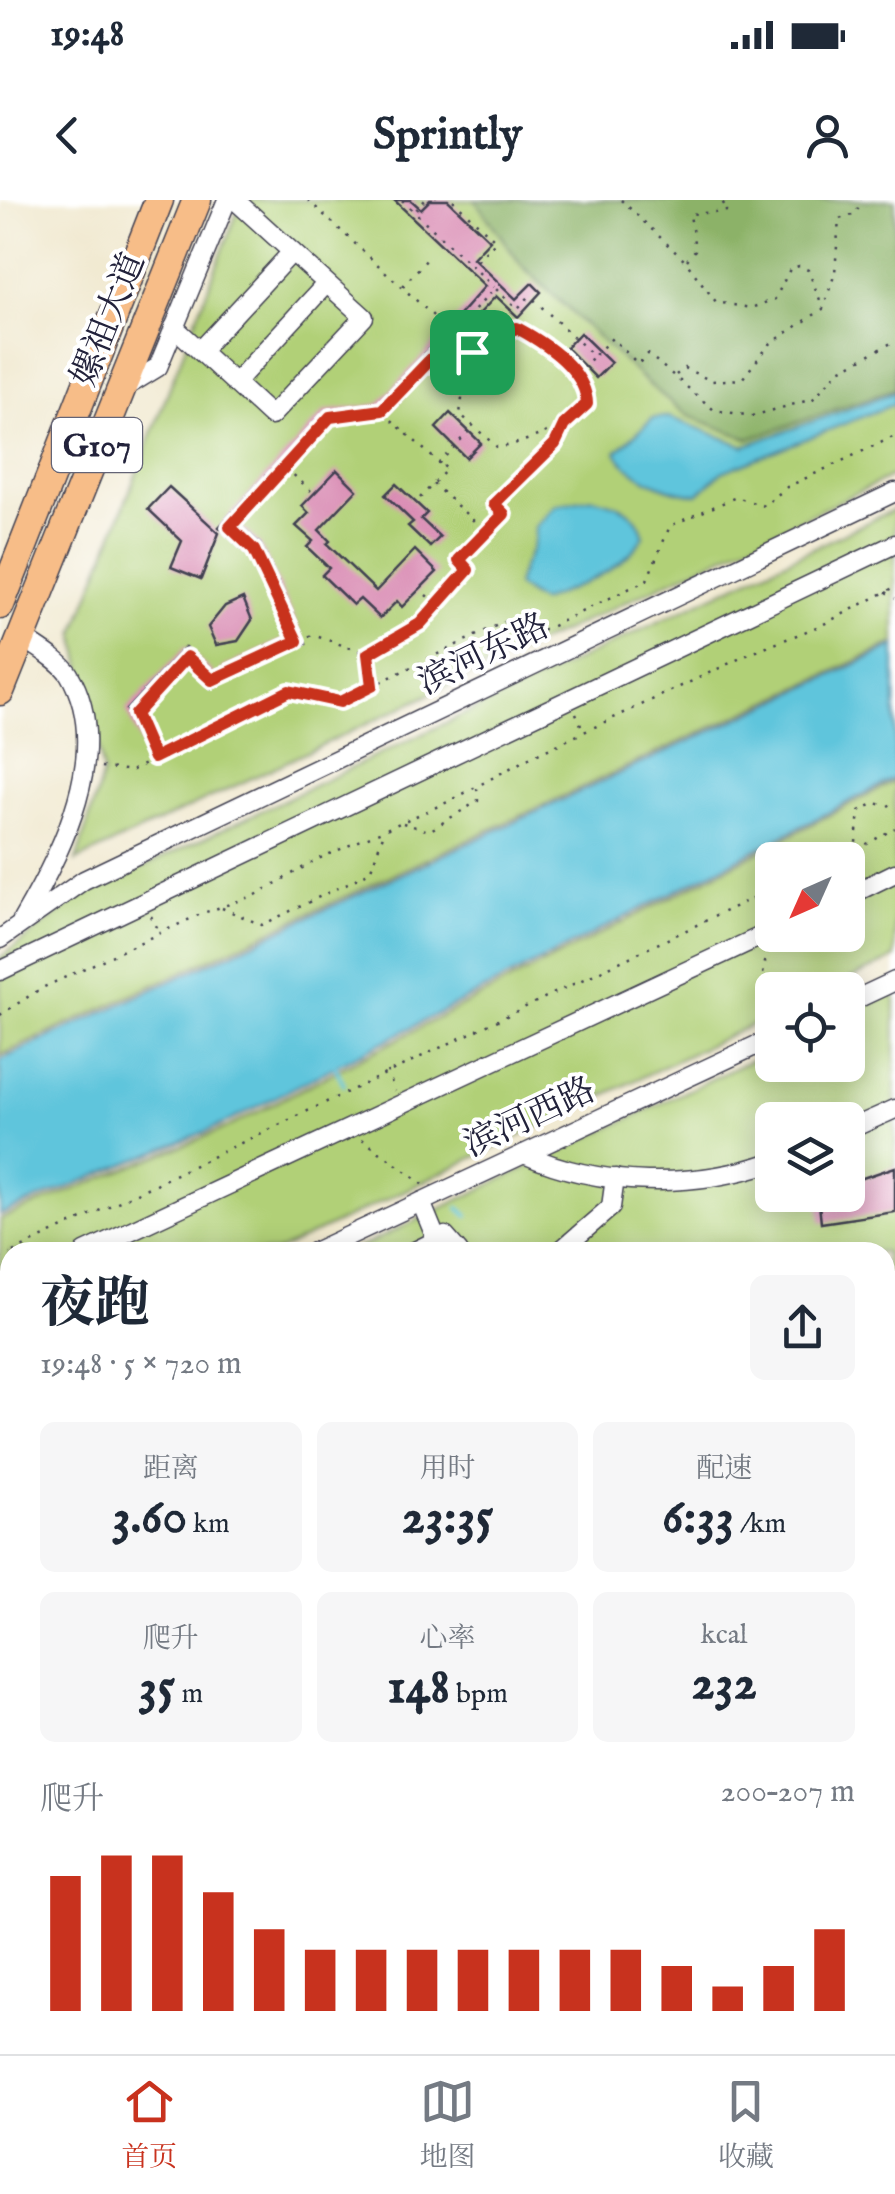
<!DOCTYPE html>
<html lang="zh">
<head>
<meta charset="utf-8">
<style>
  body { margin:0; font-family:"IM FELL English","Noto Serif SC",serif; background:#f6f6f7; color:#1f2937; height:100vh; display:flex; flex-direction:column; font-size:38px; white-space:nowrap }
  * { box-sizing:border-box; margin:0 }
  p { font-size:32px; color:#747a83 }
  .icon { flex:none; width:55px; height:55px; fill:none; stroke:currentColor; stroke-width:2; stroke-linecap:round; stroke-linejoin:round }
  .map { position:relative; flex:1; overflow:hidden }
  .details { position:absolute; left:0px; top:1042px; width:895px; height:812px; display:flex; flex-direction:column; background:#fff; border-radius:30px 30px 0 0; box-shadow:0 5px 25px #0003 }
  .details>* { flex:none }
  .needle { width:65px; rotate:225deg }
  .buttons { position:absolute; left:755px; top:642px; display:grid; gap:20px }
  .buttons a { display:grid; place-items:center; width:110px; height:110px; border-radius:15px; background:#fff; box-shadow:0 5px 25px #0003; font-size:50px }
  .pin { position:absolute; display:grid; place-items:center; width:85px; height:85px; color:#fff; margin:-42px; border-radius:20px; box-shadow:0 5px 15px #0006 }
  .round { display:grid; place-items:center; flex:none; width:105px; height:105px; border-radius:15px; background:#f6f6f7 }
  .summary { display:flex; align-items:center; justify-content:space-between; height:170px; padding:0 40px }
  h1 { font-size:55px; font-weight:700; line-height:75px }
  .figures { display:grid; grid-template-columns:repeat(3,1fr); gap:15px; height:170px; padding:10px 40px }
  .figures div { display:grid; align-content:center; border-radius:15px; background:#f6f6f7; text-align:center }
  .figures b { font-size:50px; font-weight:700 }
  .figures small { font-size:28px; font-weight:400 }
  .figures p { font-size:28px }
  .chart { height:280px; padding:20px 40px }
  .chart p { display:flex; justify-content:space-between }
  .chart svg { width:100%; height:180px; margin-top:10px; stroke:#c8321e; stroke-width:6 }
  .status { display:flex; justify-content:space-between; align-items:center; height:70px; padding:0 50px; background:#fff; direction:ltr }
  .status svg { height:28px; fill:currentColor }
  header { display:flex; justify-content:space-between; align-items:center; height:130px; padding:0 40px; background:#fff; font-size:45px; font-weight:700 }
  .tab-bar { display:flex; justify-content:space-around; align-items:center; height:140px; border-top:2px solid #e0e1e3; background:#fff; font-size:28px; color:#747a83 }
  .tab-bar a { display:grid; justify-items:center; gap:5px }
  .tab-bar .active { color:#c8321e }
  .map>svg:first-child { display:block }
  .green { fill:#b1d077; stroke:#6a7959; stroke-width:2.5; fill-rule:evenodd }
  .forest { fill:#8cb268; stroke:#576a52; stroke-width:2.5 }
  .water { fill:#5fc5dc; stroke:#40748c; stroke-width:2.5 }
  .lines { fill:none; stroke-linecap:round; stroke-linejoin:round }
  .stream { stroke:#5fc5dc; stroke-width:4 }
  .building { fill:#d98ab2 }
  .minor-casing { stroke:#414051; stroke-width:21 }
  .highway-casing { stroke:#414051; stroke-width:31 }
  .path { stroke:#414051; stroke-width:2.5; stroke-dasharray:2.5 8; stroke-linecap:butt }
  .minor { stroke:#fff; stroke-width:18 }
  .highway { stroke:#f7bd88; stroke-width:28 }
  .route-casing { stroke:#fff; stroke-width:20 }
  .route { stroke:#c8321e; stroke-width:12 }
  .labels { text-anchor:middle; stroke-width:8; stroke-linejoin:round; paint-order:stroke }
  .shield { fill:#fff; stroke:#646476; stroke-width:2.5 }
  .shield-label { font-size:32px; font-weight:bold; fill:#22223b }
  .street-label { font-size:35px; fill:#22223b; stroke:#fff }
</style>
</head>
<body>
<div class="status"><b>19:48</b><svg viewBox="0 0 49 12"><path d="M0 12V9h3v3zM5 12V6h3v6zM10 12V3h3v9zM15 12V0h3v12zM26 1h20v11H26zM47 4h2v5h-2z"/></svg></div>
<header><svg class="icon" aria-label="back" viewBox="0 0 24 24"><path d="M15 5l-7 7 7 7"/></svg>Sprintly<svg class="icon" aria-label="person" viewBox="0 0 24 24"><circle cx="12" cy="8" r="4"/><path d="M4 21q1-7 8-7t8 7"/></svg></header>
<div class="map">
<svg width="895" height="1854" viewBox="0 0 895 1854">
  <rect width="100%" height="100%" fill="#fff"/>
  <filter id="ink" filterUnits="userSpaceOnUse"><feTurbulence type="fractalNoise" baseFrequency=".01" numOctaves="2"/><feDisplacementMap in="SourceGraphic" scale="20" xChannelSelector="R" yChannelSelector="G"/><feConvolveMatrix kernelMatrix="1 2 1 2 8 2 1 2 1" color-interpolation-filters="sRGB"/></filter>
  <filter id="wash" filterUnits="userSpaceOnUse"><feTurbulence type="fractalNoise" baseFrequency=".0048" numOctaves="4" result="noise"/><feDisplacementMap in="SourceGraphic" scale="40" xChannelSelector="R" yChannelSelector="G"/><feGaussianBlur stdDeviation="2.25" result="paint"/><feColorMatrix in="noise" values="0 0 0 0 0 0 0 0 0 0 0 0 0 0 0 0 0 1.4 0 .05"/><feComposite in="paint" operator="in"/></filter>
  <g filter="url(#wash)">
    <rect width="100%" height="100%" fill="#f0e8ce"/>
    <g class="green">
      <polygon points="242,0 895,0 895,275 76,661 103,573 75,433"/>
      <polygon points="895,309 895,443 0,856 0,758 80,697"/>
      <path d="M895,581V758L826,790H772V815L276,1052H10V1177L0,1181V1019L226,928ZM772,660H848V735H772Z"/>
      <path d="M895,791V1854H647L640,1845H885V1052H350L772,850V865H848V814ZM772,920H848V995H772Z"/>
    </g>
    <polygon class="forest" points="475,0 895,0 895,189 749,239 688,216 647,183 522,66"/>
    <g class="water">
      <path d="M895,192V204L722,272L698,294C672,294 628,276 616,252L653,218L669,217L744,246Z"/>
      <path d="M593,298C619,305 636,308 644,336C620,374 580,384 540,402L517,386C520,361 536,356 535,327L556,305Z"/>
      <polygon points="895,446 895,578 222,925 0,1015 0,860"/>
    </g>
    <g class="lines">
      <g class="stream">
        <polyline points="333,862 344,885"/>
        <polyline points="459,1008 468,1016"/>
      </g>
    </g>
    <g id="blocks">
      <g class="building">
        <polygon points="394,0 411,0 421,9 430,0 448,0 490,40 473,58 516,99 532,83 541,92 518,117 496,96 464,130 454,121 485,86"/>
        <polygon points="580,133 611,163 596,178 566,148"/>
        <polygon points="440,137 450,146 385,216 332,222 239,325 260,344 306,444 225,481 222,468 289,437 251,357 219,327 325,211 378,204"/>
        <polygon points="450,213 481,243 466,258 436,228"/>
        <polygon points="337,270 357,290 319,330 330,341 327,344 376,391 415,350 437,372 402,407 397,401 380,418 360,399 353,405 322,375 329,368 307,347 313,341 296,326 309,313 302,306"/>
        <polygon points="396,284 427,313 421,319 440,337 430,347 408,326 413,322 385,295"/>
        <polygon points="169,287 219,333 201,379 171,367 182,341 148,309"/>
        <polygon points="243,398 252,420 238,441 216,445 208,427 225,406"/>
        <polygon points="185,447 223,482 211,488 188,466 141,515 152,541 141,546 126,510"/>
        <polygon points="895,967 895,1012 821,1023 818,995 848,995 848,983"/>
      </g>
    </g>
  </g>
  <g filter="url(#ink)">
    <use href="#blocks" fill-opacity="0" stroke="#414051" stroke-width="2.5"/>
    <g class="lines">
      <defs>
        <g id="minor">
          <polyline points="174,127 271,216 364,117 235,0"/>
          <polyline points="200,151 292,52"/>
          <polyline points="235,183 326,84"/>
          <polyline points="122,189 158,167 227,0"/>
          <path d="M21,436C36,447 59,459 69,474C114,550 61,654 22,720"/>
          <polyline points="848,696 895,673"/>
          <polyline points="0,739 84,680 895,292"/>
          <polyline points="0,771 895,344"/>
          <polyline points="848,803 895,781"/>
          <polyline points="848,930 895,909"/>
          <path d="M524,954C600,988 694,989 772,962"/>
          <polyline points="421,1002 437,1041"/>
          <polyline points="85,1052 772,731"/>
          <polyline points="314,1052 772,838"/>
          <polyline points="413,1052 445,1036 459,1052"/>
          <polyline points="559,1052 611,1007 615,978"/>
          <polyline points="0,1093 10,1088"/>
          <polyline points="885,1149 895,1139"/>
          <polyline points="885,1182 895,1192"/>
          <polyline points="0,1199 10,1194"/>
          <polyline points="885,1223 895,1212"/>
          <polyline points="0,1260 10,1271"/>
          <polyline points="0,1668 10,1658"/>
          <polyline points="885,1792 895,1804"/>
          <polyline points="321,1845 331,1854"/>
        </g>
        <g id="highway">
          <polyline points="0,405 159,0"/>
          <polyline points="0,491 197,0"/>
        </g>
      </defs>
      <use href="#minor" class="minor-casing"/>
      <use href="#highway" class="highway-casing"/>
      <g class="path">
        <polyline points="308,0 472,152"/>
        <polyline points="402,0 494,87"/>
        <polyline points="453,0 496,41 473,65"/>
        <polyline points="621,0 686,62 716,102 751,108 775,99 790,69 799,66 808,70 822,105"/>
        <polyline points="416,10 425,0"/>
        <polyline points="687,60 695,50 690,14 728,11 721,0"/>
        <polyline points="403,86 428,58"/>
        <polyline points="676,175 684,168 712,181 742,179 770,144 823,109 835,73 839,19 856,14 861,0"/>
        <path d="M575,176C526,122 509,115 456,169L463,191L460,214L498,248C533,240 560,229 587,204V192L575,176L593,157"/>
        <polyline points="384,213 439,263 472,228"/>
        <polyline points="286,268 311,291"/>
        <polyline points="433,284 485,331"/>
        <polyline points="420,298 447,269 441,264"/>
        <polyline points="886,392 895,398"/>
        <polyline points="426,395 436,404"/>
        <polyline points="299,440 313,435 368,454 420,424 467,370 459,361 504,314 494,304 555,244 563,227"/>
        <polyline points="368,456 372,486"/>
        <polyline points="576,513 584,532"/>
        <polyline points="153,558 135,514 187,457 212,480 297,441 255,350 230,327 330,217 382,211 495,88 517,109 530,96 594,156 612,138 638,164 648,154 714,210 752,216 813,199 838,171 895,141"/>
        <polyline points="101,567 131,571 289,491 339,502 508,420 542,431 647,380 670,326 736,297 764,306 787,287 895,236"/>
        <polyline points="403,623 429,631 478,601 477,588"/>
        <polyline points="855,653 859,611 875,603 888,606 895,602"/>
        <polyline points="839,660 895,628"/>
        <polyline points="222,708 262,725 370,672 384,632"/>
        <polyline points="151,716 159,731"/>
        <polyline points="0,815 40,789 203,713 256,695 316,660 452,600 527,559 747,455 824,424 895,387"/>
        <polyline points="762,825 757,811 767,750"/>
        <polyline points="387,871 395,891"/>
        <polyline points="362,939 424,985"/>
        <polyline points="13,1052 772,689"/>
        <polyline points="0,1058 10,1054"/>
        <polyline points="885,1534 895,1546"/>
        <polyline points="885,1651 895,1647"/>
        <polyline points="885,1703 895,1702"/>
        <polyline points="764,1845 765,1854"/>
      </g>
      <use href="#minor" class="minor"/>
      <use href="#highway" class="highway"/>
    </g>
  </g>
  <g class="lines" filter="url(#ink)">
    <defs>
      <path id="route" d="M517,128C545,143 586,170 587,204L564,225L555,244L494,304L504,314L459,360L468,370L420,424L368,454L372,486L340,502L289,491L154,558L135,514L187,457L212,480L297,441L254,350L230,327L330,217L382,210L454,135L472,152L485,139Z"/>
    </defs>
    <use href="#route" class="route-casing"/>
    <use href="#route" class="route"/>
  </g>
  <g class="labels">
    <rect class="shield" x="52" y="218" width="90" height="54" rx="8"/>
    <g class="shield-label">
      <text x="97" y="256">G107</text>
    </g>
    <g class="street-label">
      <text transform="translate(107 119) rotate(-68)" y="12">嫘祖大道</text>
      <text transform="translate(483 453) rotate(-26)" y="12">滨河东路</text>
      <text transform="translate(529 916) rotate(-25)" y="12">滨河西路</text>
    </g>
  </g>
</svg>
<div class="buttons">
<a><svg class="needle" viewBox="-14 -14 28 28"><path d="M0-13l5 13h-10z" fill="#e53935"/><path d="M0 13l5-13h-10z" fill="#747a83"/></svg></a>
<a><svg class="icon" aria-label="locate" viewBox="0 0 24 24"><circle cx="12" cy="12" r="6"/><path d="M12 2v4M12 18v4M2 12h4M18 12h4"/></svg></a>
<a><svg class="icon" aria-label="layers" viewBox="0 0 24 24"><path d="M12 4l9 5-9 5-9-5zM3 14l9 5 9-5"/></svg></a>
</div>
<div class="pin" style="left:472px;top:152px;background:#1e9e55"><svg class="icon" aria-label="arrive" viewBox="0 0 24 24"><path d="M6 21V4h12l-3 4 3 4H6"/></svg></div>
<section class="details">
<div class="summary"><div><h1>夜跑</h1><p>19:48 · 5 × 720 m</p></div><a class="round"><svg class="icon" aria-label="share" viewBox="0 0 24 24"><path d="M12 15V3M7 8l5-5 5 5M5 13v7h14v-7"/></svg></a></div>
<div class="figures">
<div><p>距离</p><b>3.60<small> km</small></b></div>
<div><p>用时</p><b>23:35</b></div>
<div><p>配速</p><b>6:33<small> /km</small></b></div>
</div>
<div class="figures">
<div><p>爬升</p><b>35<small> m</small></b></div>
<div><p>心率</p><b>148<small> bpm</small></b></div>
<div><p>kcal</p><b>232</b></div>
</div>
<div class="chart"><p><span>爬升</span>200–207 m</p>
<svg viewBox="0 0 160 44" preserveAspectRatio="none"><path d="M5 44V11M15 44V6M25 44V6M35 44V15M45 44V24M55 44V29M65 44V29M75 44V29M85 44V29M95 44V29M105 44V29M115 44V29M125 44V33M135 44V38M145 44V33M155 44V24"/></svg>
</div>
</section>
</div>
<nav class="tab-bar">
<a class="active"><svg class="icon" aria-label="home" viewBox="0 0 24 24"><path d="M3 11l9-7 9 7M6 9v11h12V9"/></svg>首页</a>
<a><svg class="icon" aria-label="map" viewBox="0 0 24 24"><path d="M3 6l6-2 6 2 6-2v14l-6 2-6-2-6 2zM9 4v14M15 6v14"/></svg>地图</a>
<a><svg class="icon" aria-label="saved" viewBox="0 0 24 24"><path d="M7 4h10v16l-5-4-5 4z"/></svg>收藏</a>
</nav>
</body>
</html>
